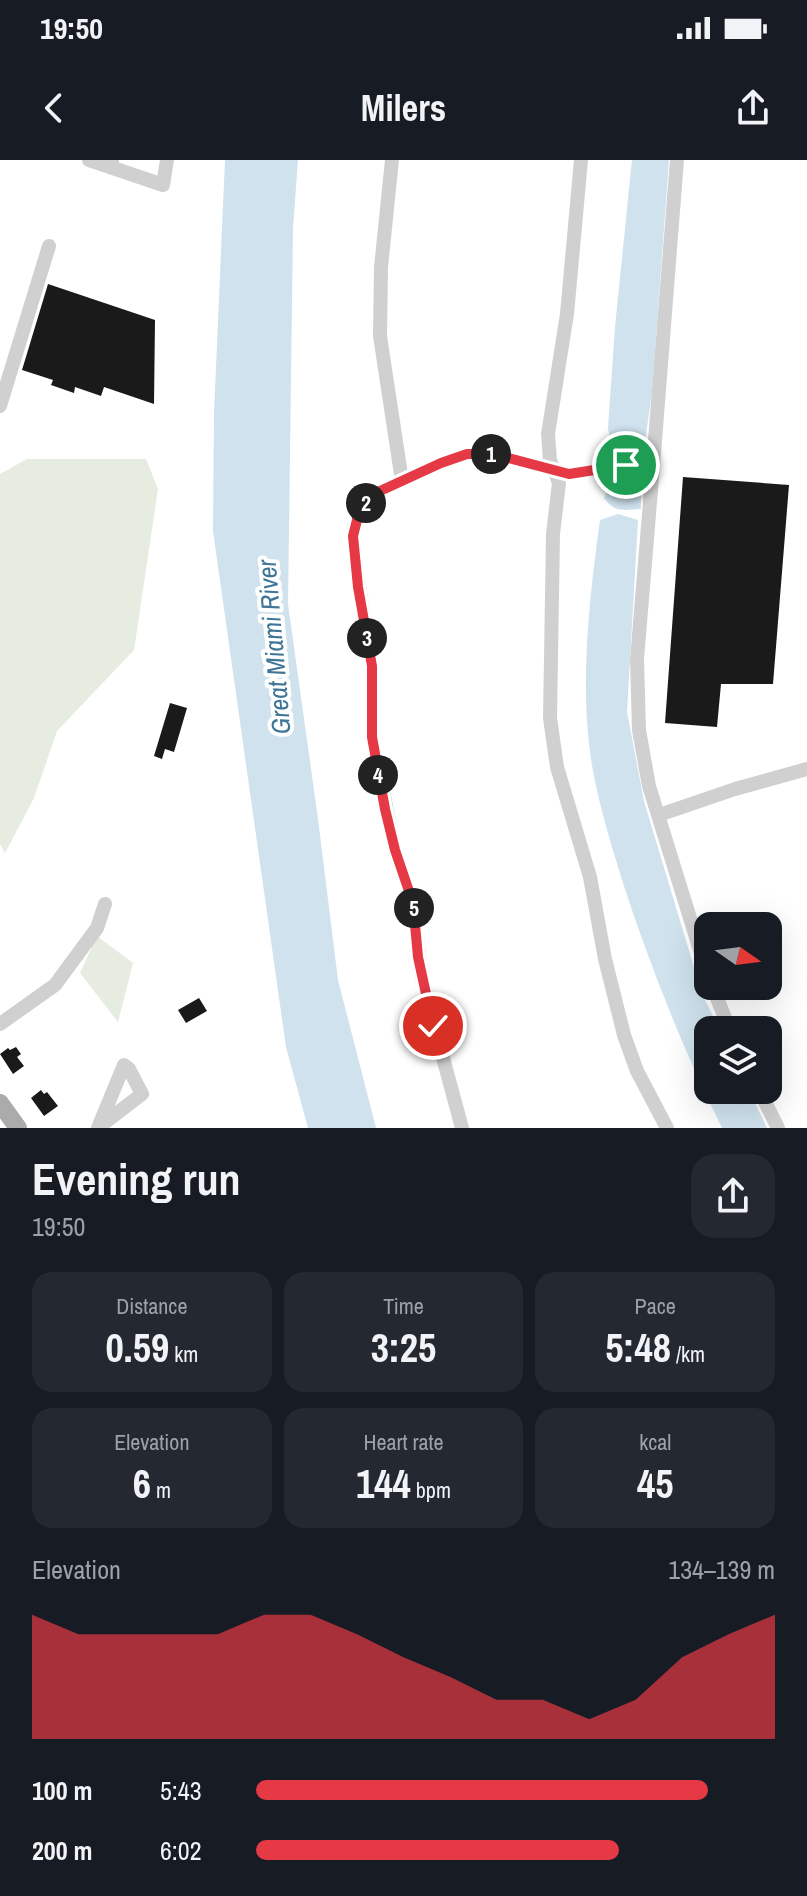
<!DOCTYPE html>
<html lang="en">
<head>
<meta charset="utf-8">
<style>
  body { margin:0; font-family:"Archivo Narrow",sans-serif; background:#242831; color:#f1f3f6; height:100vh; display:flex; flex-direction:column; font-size:30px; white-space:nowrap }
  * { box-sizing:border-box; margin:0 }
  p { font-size:26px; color:#9ea1a6 }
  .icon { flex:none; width:44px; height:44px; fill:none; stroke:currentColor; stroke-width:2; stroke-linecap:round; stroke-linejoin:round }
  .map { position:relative; height:968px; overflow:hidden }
  .drawer { display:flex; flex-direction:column; background:#171b24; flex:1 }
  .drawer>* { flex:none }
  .needle { width:52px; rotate:104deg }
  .fabs { position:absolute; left:694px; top:752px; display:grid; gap:16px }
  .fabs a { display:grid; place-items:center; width:88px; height:88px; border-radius:16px; background:#171b24; box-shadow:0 8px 32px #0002; font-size:40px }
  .pin { position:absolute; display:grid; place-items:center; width:68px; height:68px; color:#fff; margin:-34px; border:4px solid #fff; border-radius:50%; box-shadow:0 2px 8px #0007 }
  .km { position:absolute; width:40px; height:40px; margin:-20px; border-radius:50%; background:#222; color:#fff; font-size:22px; line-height:40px; text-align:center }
  .round { display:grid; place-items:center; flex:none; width:84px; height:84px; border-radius:24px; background:#242831 }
  .overview { display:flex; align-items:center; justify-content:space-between; height:136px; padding:0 32px }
  h1 { font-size:44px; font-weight:800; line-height:60px }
  .metrics { display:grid; grid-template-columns:repeat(3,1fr); gap:12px; height:136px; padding:8px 32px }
  .metrics div { display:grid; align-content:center; border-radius:20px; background:#242831; text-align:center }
  .metrics b { font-size:40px; font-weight:800 }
  .metrics small { font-size:22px; font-weight:400 }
  .metrics p { font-size:22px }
  .chart { height:224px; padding:16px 32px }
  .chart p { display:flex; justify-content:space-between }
  .chart svg { width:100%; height:144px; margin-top:8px; fill:#e63946; opacity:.7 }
  ul { padding:0 32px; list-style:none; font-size:26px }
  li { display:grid; grid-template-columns:128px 96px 1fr; align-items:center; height:60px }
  li i { height:20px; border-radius:10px; background:#e63946 }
  .status { display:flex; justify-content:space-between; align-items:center; height:56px; padding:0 40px; background:#171b24; direction:ltr }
  .status svg { height:22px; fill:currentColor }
  header { display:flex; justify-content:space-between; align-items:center; height:104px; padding:0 32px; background:#171b24; font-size:36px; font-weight:800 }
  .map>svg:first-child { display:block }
  .green { fill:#e6ecdf }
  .water { fill:#cfe2ee }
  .building { fill:#1a1a1a }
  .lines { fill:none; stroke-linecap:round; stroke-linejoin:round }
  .minor { stroke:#d0d0d0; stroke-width:14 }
  .major { stroke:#ababab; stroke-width:18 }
  .route-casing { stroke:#fff; stroke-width:16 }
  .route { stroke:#e63946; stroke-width:10 }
  .labels { text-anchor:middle; stroke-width:8; stroke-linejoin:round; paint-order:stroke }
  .water-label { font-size:26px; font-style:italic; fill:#3f7597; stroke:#fff }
</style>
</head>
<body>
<div class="status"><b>19:50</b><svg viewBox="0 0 49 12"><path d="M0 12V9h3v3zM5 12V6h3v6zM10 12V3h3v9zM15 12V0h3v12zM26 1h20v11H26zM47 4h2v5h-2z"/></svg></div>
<header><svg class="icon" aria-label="back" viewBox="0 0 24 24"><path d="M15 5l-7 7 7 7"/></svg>Milers<svg class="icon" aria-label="share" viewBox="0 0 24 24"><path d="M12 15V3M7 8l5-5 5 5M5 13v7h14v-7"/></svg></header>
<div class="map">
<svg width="807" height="968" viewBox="0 0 807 968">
  <rect width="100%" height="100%" fill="#fff"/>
  <g class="green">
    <polygon points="27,299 146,299 158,329 134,490 57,571 34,638 5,693 0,684 0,314"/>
    <polygon points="97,776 133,803 118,862 80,813"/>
  </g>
  <g class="water">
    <polygon points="225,0 298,0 293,68 288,444 318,659 338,820 376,968 308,968 286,887 213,371 214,254"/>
    <path d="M632,0H669L652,232L645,282L640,291C628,292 620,293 611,285L608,268L615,167Z"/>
    <path d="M611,319L641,322V349C623,350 615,353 604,338Z"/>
    <path d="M618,354L638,360L627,552L644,641L702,834L720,870H708V930H749L767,968H722C682,887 650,806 622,720C609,677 594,630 589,584C581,511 590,433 600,360Z"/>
  </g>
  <g class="building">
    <polygon points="48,124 155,160 154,244 104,227 101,236 75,227 74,233 51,225 53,220 22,210"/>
    <polygon points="683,317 789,325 773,524 721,524 717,567 665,563"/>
    <polygon points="170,543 187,548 174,592 165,589 162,599 154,596"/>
    <polygon points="199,838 207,851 186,863 178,850"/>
    <polygon points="16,887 21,894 17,897 24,906 13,914 0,894 8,888 10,890"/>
    <polygon points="41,930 44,934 47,932 58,946 44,956 31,938"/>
  </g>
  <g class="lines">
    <g class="minor">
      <polyline points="89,0 110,7 112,0"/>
      <polyline points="392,0 381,107 380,176 402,321"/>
      <polyline points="581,0 567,154 548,274 550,300 559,323 553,374 550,558 557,607 590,717 605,799 624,875 637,911 667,968"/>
      <polyline points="110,7 163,25 167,0"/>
      <polyline points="0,246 49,86"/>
      <polyline points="653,306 637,499 639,570 649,626 708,816"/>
      <polyline points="659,655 735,629 807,609"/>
      <polyline points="712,826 730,870"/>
      <polyline points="0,864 55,825 97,768 105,744"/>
      <polyline points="759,930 778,968"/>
      <polyline points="98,968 124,905 129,909 142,934 99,967"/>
      <polyline points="462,968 422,820 413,743 395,690 372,577 372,506 354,395 354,366 364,345 380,331 441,303 467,294 493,294 569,314 626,305 653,306 677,0"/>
    </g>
    <polyline class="major" points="0,943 18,968"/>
  </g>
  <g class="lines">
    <defs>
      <polyline id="route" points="433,866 418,797 413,743 395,690 385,649 372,577 372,506 358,427 353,376 358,356 364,345 380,331 441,303 467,294 493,294 569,314 626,305"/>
    </defs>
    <use href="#route" class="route-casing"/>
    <use href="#route" class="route"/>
  </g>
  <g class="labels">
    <g class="water-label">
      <text transform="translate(274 487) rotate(-95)" y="9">Great Miami River</text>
    </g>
  </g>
</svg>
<div class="fabs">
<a><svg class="needle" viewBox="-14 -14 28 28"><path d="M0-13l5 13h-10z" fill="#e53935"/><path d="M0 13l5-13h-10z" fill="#9ea1a6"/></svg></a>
<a><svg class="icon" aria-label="layers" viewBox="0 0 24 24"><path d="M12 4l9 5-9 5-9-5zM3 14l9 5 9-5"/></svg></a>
</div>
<div class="pin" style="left:626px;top:305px;background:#1e9e55"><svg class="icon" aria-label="arrive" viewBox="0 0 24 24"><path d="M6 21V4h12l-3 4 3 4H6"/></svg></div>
<div class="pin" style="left:433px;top:866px;background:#d93025"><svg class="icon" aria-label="check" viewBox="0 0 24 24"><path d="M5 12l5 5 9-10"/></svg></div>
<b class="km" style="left:491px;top:294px">1</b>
<b class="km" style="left:366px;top:343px">2</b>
<b class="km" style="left:367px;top:478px">3</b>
<b class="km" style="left:378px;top:615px">4</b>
<b class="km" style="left:414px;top:748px">5</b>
</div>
<section class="drawer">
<div class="overview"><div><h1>Evening run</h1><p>19:50</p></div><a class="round"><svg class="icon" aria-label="share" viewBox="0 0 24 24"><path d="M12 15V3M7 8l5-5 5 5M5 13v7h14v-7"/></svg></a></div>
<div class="metrics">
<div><p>Distance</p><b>0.59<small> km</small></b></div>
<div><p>Time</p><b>3:25</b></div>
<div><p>Pace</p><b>5:48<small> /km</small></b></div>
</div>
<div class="metrics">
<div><p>Elevation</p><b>6<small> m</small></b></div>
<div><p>Heart rate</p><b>144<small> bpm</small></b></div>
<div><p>kcal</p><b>45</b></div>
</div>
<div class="chart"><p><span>Elevation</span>134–139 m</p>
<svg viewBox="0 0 160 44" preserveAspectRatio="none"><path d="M0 44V6L10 12L20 12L30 12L40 12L50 6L60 6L70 12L80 19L90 25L100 32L110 32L120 38L130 32L140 19L150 12L160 6V44z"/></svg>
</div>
<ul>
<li><b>100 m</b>5:43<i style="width:87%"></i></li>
<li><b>200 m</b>6:02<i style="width:70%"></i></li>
</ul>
</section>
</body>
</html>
